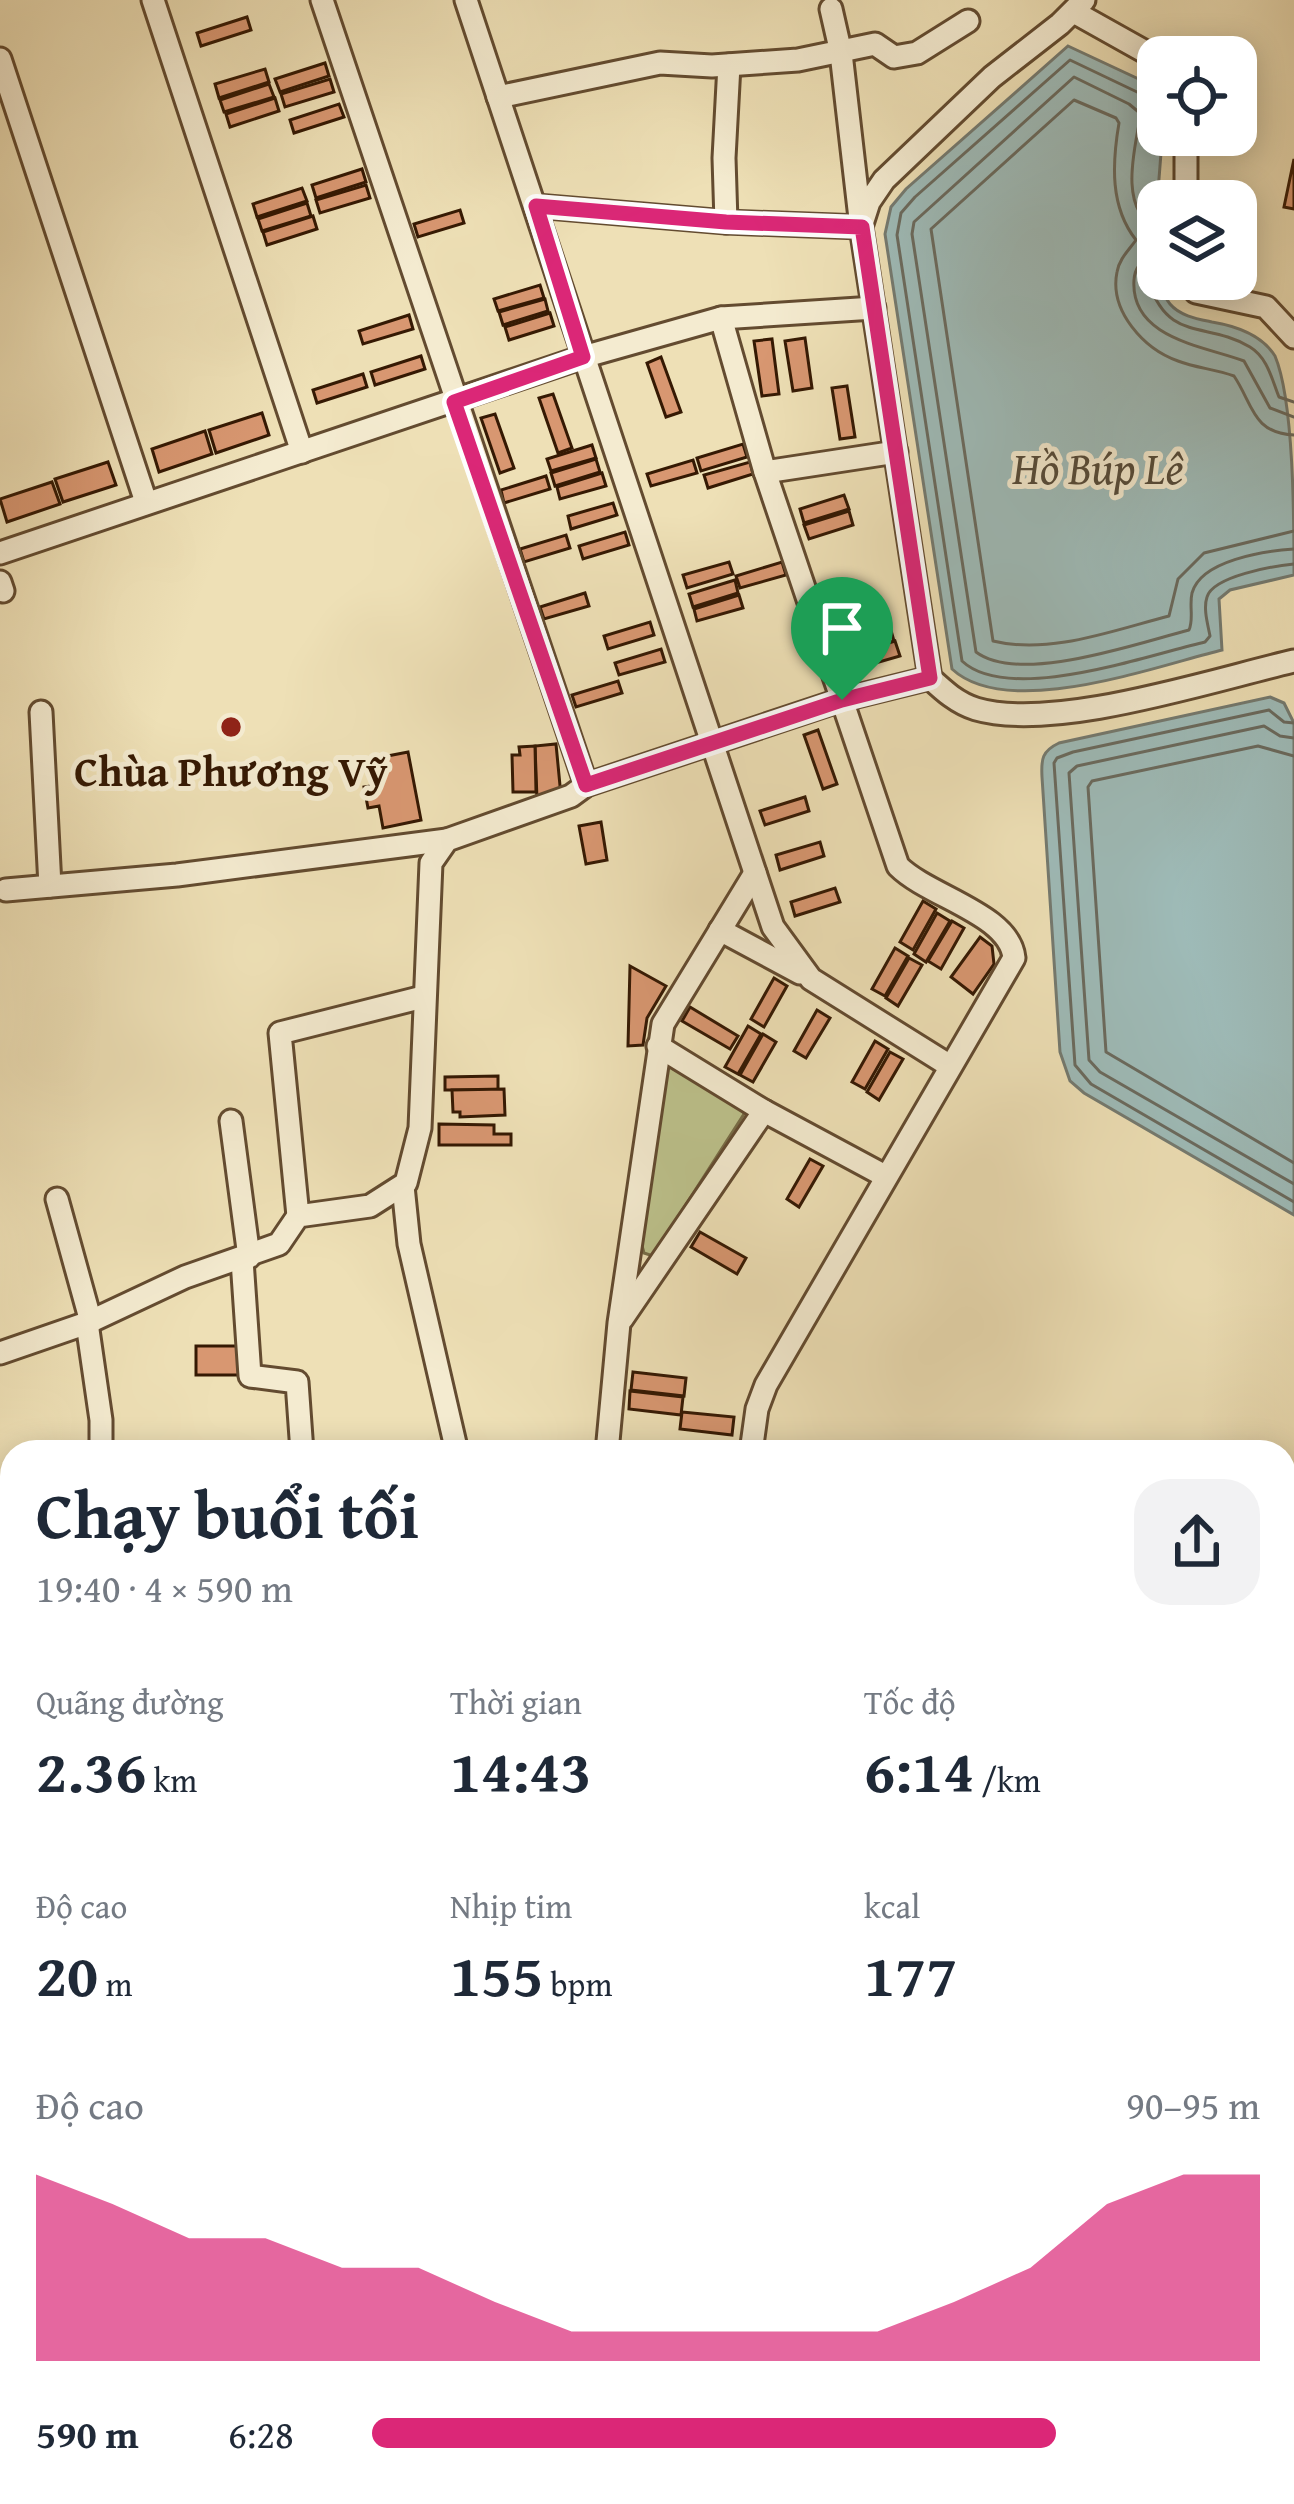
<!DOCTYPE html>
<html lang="vi">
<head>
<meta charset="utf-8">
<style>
  body { margin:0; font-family:"Gentium Book Plus",serif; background:#f2f2f3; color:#1f2937; height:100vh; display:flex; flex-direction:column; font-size:45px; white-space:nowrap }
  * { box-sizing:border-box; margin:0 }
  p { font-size:39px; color:#747a83 }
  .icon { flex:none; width:66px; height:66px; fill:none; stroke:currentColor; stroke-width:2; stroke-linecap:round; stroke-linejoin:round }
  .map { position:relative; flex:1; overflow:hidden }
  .drawer { position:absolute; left:0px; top:1440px; width:1296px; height:1065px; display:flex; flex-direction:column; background:#fff; border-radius:36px 36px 0 0; box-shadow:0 6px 30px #0003 }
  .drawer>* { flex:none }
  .buttons { position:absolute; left:1137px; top:36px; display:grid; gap:24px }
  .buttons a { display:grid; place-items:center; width:120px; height:120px; border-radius:24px; background:#fff; box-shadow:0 6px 30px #0003; font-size:60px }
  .pin { position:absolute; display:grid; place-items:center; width:102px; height:102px; color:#fff; margin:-123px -51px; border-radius:50% 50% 50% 0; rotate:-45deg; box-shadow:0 0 12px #0007 }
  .pin .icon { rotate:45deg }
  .round { display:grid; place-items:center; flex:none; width:126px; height:126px; border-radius:36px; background:#f2f2f3 }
  .head { display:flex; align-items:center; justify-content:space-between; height:204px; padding:0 36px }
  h1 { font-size:66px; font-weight:700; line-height:90px }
  .stats { display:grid; grid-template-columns:repeat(3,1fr); gap:18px; height:204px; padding:12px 36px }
  .stats div { display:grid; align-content:center }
  .stats b { font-size:60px; font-weight:700 }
  .stats small { font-size:33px; font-weight:400 }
  .stats p { font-size:33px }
  .chart { height:336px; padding:24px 36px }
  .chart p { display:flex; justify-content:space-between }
  .chart svg { width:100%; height:216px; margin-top:12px; fill:#db2777; opacity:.7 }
  ul { padding:0 36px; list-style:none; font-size:39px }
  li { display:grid; grid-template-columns:192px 144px 1fr; align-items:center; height:90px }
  li i { height:30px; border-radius:15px; background:#db2777 }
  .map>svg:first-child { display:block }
  .green { fill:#bcc18b; stroke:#786d47; stroke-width:3 }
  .water { fill:#9ebbb8; stroke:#747a70; stroke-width:3 }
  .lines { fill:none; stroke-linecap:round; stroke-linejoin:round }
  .shore { stroke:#6a6a5e; stroke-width:3 }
  .building { fill:#d89771; stroke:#351903; stroke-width:3 }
  .minor-casing { stroke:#634b30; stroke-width:27 }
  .secondary-casing { stroke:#351903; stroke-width:36 }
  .motorway-casing { stroke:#351903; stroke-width:42 }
  .minor { stroke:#f4ebd0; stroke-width:21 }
  .secondary { stroke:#f4ebd0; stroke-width:30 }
  .motorway { stroke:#e7c07b; stroke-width:36 }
  .route-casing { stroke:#fff; stroke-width:24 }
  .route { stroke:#db2777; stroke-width:15 }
  .poi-dot { fill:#8f2418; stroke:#f4ebd0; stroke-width:4.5 }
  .labels { text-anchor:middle; stroke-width:10; stroke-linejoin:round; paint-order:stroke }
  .poi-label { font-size:42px; font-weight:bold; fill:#351903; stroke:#f4ebd0 }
  .water-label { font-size:45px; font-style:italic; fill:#544a39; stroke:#f4ebd0 }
</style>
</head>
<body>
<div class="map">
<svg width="1294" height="2504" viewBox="0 0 1294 2504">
  <rect width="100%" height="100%" fill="#eee0b6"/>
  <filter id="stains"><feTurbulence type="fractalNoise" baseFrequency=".00167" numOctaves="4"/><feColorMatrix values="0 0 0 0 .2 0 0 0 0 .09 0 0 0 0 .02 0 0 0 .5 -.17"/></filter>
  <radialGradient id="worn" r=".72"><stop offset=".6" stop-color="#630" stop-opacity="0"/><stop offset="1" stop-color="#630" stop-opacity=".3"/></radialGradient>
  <polygon class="green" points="670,1067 743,1109 744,1114 653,1256 644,1253 641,1242 664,1070"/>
  <g class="water">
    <path d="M1068,46L1145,82L1155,91L1158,135H1162C1161,176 1145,274 1170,304C1180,316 1198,319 1212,322C1236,326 1262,335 1275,356C1294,401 1294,520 1294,575L1230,590L1219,599L1222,650C1156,666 1008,721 952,669L885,234L891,207L906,189Z"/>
    <path d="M1270,697L1284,703L1294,723V1215L1084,1093L1070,1081L1060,1052L1042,777C1041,759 1042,751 1059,743Z"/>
  </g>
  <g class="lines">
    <g class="shore">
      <path d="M1158,102L1070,60L915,197L901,213L897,235L962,661C1009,705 1148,655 1205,642L1210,636C1208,625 1203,609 1207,597C1213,576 1274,566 1294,564"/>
      <path d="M1158,227C1117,213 1135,146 1141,114L1129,104L1074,77L914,222L912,234L976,652C1020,685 1138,643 1189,630C1194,619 1189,606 1192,593C1201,560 1265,551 1294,549"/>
      <path d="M1158,253C1145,257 1135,265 1134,280C1130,339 1205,346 1244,361L1270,408L1294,417"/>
      <path d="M1158,268L1149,283C1169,343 1207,321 1250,347C1268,358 1272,380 1279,397L1294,402"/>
      <path d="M1294,435C1252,433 1253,404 1234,376C1215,369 1196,368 1178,361C1144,349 1109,311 1117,272C1119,259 1129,250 1136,240C1110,207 1112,164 1119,123L1116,118L1074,100L931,229L993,641C1050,655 1114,630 1169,616L1178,579L1204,553L1294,531"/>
      <polyline points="1294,723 1284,722 1269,710 1073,752 1057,758 1054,763 1075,1065 1091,1084 1294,1202"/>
      <polyline points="1294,738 1280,736 1264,726 1077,766 1069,773 1089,1060 1100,1072 1294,1184"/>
      <polyline points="1294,756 1258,746 1092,781 1088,787 1106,1052 1294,1163"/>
    </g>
  </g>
  <g class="building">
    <polygon points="247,17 251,30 201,46 197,33"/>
    <polygon points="325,63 329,76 280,92 275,79"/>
    <polygon points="265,69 269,82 219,98 215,84"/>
    <polygon points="330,79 334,92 285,107 281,94"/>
    <polygon points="269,84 274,97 224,112 220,100"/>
    <polygon points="275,98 279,111 230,127 226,114"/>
    <polygon points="339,104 344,117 294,133 290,120"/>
    <polygon points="1294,159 1294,209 1284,207"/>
    <polygon points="362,169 366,182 316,198 312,185"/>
    <polygon points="366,185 370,198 320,213 316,200"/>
    <polygon points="302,188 307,201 257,217 253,204"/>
    <polygon points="307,203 311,216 262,231 258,219"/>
    <polygon points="460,210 464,223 418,237 414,224"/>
    <polygon points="313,216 317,229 267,245 263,232"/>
    <polygon points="540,285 544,298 498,311 494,299"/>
    <polygon points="545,299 548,311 503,325 499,312"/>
    <polygon points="550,313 554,326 509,340 505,327"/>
    <polygon points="409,315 413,329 363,344 359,331"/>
    <polygon points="805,338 812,388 793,391 785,341"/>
    <polygon points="772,339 779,394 762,396 754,341"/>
    <polygon points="421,356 425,369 375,385 371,372"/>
    <polygon points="661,357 681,412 666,417 647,363"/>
    <polygon points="363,374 367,387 317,403 313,390"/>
    <polygon points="847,386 855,437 840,439 832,388"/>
    <polygon points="553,394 572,448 558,453 539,398"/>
    <polygon points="262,413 269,435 216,453 209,430"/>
    <polygon points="495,414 514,468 500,473 481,418"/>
    <polygon points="205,431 212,454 159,472 152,449"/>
    <polygon points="743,444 747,457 701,471 697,458"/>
    <polygon points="592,445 596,458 551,471 547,459"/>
    <polygon points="596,459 600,472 555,486 551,473"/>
    <polygon points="693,460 697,473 651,486 647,474"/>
    <polygon points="108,462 116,485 63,502 55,479"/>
    <polygon points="750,462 753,474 708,488 704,475"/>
    <polygon points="602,473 606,486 560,499 557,487"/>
    <polygon points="546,476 550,489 504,503 501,490"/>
    <polygon points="52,482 60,504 7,522 0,499"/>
    <polygon points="844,495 849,509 804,523 800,509"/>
    <polygon points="613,503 617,515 571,529 568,516"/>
    <polygon points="849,511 853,525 809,539 804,525"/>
    <polygon points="625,532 629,545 583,559 579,546"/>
    <polygon points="566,535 570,548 524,562 520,549"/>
    <polygon points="729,562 733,574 687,588 683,575"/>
    <polygon points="782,562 786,575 740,588 736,576"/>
    <polygon points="735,580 738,593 693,607 689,594"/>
    <polygon points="585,593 589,606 544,619 540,607"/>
    <polygon points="739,595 743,608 697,621 694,609"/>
    <polygon points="650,622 654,635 608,649 604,636"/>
    <polygon points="890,627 894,641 850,655 845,641"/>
    <polygon points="895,641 900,656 855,669 851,655"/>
    <polygon points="661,649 665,662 619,675 615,663"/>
    <polygon points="618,681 622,693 576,707 572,695"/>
    <polygon points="818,730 837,784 823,789 804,735"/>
    <polygon points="556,744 561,796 537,799 535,746"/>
    <polygon points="535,746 536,792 513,792 512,755 520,755 519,747"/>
    <polygon points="408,752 421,820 383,828 379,806 368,808 364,787 377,785 372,759"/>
    <polygon points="805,797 809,811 765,825 760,811"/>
    <polygon points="601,822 607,860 586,864 579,826"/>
    <polygon points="820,842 824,856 780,870 776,855"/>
    <polygon points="835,888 840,902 795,916 791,902"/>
    <polygon points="923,901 936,909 913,950 900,942"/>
    <polygon points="937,913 950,921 926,962 914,954"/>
    <polygon points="952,921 964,928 941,969 928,961"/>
    <polygon points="980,937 992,946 994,964 973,994 951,977"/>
    <polygon points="895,948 908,956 885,996 872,989"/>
    <polygon points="909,958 922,965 898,1006 886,998"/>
    <polygon points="630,966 666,986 647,1018 643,1045 628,1046"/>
    <polygon points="774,978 787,986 764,1027 751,1019"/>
    <polygon points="690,1007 738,1036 730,1049 682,1021"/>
    <polygon points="817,1010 830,1018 806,1058 794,1051"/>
    <polygon points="748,1026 761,1034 738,1074 725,1067"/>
    <polygon points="763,1034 776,1042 753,1082 740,1075"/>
    <polygon points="875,1041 888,1049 865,1089 852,1082"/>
    <polygon points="890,1052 903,1059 879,1100 867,1092"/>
    <polygon points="498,1076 498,1090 445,1090 445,1077"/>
    <polygon points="504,1089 505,1115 460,1117 460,1112 453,1112 452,1090"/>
    <polygon points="439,1124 494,1125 494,1134 511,1134 511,1145 439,1145"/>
    <polygon points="810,1159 823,1166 799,1207 787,1199"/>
    <polygon points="700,1232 746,1258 737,1274 691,1247"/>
    <polygon points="196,1346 241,1346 242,1375 196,1375"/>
    <polygon points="633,1372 686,1378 684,1396 631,1390"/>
    <polygon points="630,1391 683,1397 681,1415 629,1409"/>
    <polygon points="682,1412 734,1417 732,1435 680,1429"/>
  </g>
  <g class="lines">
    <defs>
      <g id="minor">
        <polyline points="153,0 302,452"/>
        <polyline points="322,0 586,785"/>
        <polyline points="466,0 773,927 811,979 950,1066"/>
        <path d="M1084,0L1060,24L992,77L884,180L869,202L861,227L930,678C944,691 957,703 976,709C1054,732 1212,680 1294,661"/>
        <polyline points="1074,12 1158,59"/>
        <polyline points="0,59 146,502"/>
        <polyline points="498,97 660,63 712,66 798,60 875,44 894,57 917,53 968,21"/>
        <polyline points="1186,201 1186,135"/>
        <polyline points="536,206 726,222 861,227 841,53 831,9"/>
        <polyline points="726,222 724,158 729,65"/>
        <polyline points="1188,279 1196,292 1266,307 1294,337"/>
        <path d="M721,318L765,472L898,866C929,897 1010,914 1014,958L766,1385L757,1409L751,1452"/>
        <polyline points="765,472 896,452"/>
        <polyline points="0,553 583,357 721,318 874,308"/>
        <polyline points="0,582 3,591"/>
        <polyline points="41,712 50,886"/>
        <polyline points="6,890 177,875 447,840"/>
        <polyline points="720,930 800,973"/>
        <polyline points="658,1046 764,1111 885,1176"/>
        <polyline points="231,1121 249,1257"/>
        <polyline points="403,1186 409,1244 457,1452"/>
        <polyline points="57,1199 91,1322"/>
        <polyline points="298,1216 280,1033 423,997"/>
        <polyline points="242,1260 250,1376 297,1382 302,1452"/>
        <polyline points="622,1319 764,1111"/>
        <polyline points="87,1323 101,1420 101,1452"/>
        <polyline points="0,1353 87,1323 185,1277 279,1244 298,1216 370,1206 406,1183 420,1128 431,863 447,840 571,796 586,785 841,700 930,678"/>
        <polyline points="607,1452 619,1323 663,1024 755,873"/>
        <polyline points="0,1564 3,1569"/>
        <polyline points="1284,2072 1294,2054"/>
        <polyline points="822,2504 861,2493"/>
        <polyline points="1052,2504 1057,2493"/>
      </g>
      <g id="secondary">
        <polyline points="0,2058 12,2060"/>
        <polyline points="1284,2202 1294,2203"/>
        <polyline points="0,2259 12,2261"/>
        <polyline points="1284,2386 1294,2387"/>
      </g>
      <g id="motorway">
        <polyline points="0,2127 12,2128"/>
        <polyline points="0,2202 12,2203"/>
        <polyline points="1284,2263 1294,2264"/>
        <polyline points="1284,2340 1294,2341"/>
      </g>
    </defs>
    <use href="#minor" class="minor-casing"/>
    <use href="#secondary" class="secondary-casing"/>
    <use href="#motorway" class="motorway-casing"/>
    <use href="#minor" class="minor"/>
    <use href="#secondary" class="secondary"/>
    <use href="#motorway" class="motorway"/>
  </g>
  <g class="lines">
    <defs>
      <polygon id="route" points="536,206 726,222 862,227 930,678 842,700 586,785 454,402 583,357"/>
    </defs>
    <use href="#route" class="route-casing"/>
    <use href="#route" class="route"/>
  </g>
  <circle class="poi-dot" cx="231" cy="727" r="12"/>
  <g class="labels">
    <g class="poi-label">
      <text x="231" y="786">Chùa Phương Vỹ</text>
    </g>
    <g class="water-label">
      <text x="1098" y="484">Hồ Búp Lê</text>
    </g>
  </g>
  <rect width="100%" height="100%" filter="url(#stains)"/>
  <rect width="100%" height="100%" fill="url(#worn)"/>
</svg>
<div class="buttons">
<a><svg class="icon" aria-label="locate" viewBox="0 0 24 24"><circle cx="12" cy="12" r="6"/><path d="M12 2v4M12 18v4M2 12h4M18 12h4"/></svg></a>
<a><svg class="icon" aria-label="layers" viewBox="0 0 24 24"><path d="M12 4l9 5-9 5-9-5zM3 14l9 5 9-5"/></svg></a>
</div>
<div class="pin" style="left:842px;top:700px;background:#1e9e55"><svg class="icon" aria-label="arrive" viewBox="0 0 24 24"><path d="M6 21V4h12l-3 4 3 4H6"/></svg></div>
<section class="drawer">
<div class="head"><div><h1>Chạy buổi tối</h1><p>19:40 · 4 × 590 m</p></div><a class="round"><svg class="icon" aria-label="share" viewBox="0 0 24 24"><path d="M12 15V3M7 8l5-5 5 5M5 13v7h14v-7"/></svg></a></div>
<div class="stats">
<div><p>Quãng đường</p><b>2.36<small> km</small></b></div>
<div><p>Thời gian</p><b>14:43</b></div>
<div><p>Tốc độ</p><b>6:14<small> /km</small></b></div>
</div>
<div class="stats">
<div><p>Độ cao</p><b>20<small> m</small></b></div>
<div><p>Nhịp tim</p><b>155<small> bpm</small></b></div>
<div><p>kcal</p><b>177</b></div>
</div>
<div class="chart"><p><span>Độ cao</span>90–95 m</p>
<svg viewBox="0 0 160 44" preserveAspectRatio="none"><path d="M0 44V6L10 12L20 19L30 19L40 25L50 25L60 32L70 38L80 38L90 38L100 38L110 38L120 32L130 25L140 12L150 6L160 6V44z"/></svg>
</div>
<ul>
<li><b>590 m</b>6:28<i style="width:77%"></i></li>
</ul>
</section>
</div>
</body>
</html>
